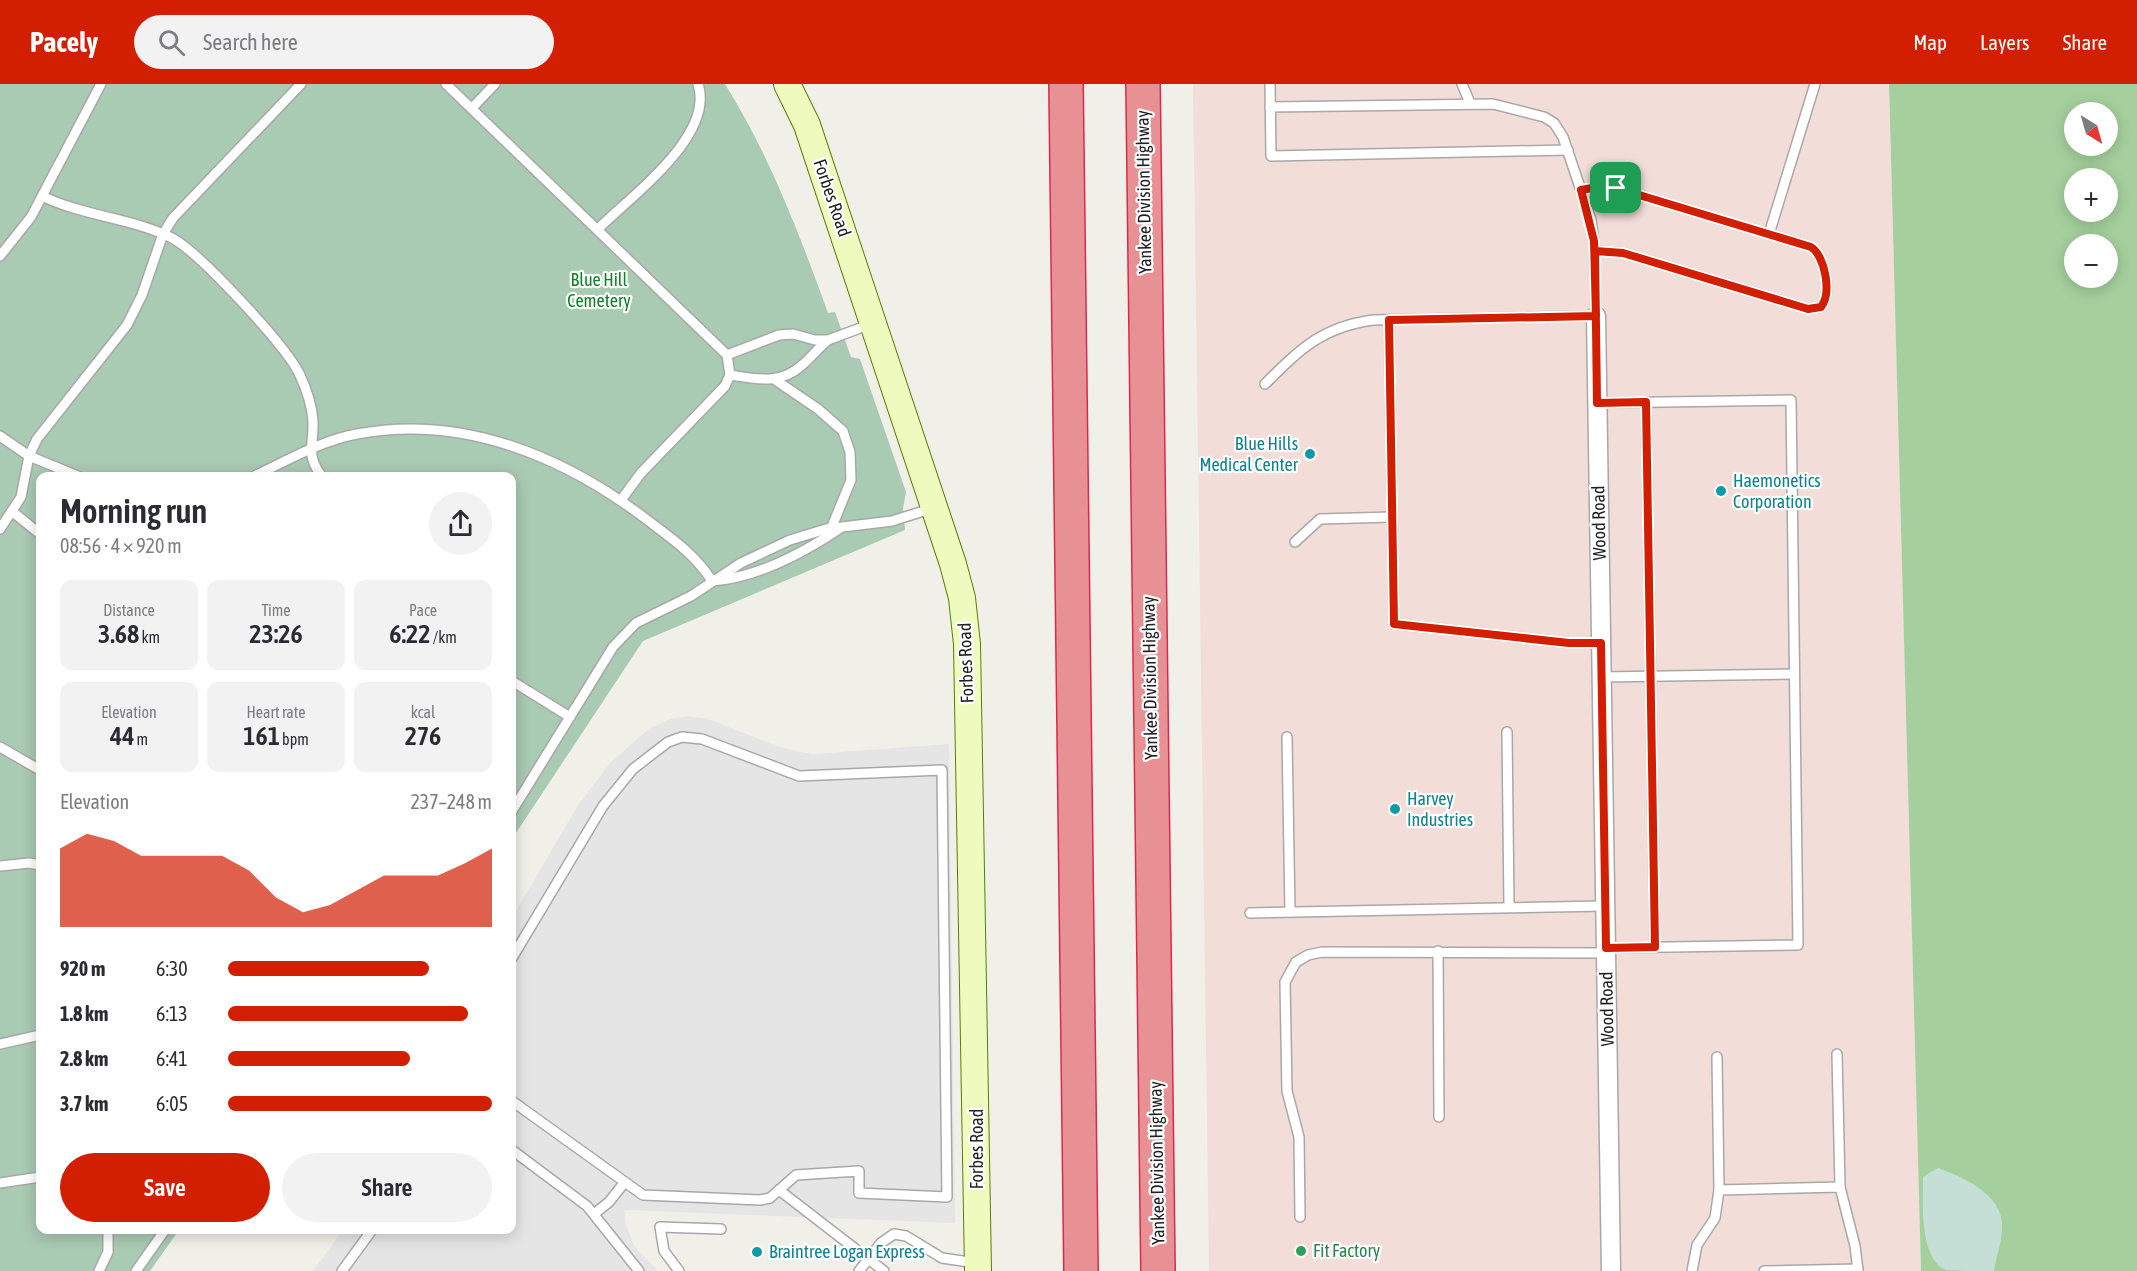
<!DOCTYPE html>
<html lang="en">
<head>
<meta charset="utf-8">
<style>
  body { margin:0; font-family:"Asap Condensed",sans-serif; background:#f2f2f3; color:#2b2b33; height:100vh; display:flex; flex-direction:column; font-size:22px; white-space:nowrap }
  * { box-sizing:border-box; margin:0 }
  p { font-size:20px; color:#7c7c81 }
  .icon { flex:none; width:33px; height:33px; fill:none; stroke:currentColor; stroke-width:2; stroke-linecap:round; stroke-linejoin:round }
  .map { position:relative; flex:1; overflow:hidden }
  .side { position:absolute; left:36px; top:388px; width:480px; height:762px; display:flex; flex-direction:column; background:#fff; border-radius:12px; box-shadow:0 3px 15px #0003 }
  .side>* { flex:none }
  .needle { width:39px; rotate:143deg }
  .controls { position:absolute; left:2064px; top:18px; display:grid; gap:12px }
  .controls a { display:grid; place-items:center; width:54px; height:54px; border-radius:50%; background:#fff; box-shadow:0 3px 15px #0003; font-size:30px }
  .pin { position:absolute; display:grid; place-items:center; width:51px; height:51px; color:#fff; margin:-26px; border-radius:12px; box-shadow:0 3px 9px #0006 }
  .round { display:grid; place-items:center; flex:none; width:63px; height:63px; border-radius:32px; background:#f2f2f3 }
  .overview { display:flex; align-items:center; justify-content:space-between; height:102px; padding:0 24px }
  h1 { font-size:33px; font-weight:600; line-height:45px }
  .figures { display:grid; grid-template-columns:repeat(3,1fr); gap:9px; height:102px; padding:6px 24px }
  .figures div { display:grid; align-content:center; border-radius:12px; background:#f2f2f3; text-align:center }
  .figures b { font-size:26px; font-weight:600 }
  .figures small { font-size:16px; font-weight:400 }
  .figures p { font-size:16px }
  .chart { height:168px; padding:12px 24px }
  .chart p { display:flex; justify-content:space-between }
  .chart svg { width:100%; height:108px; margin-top:6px; fill:#d21e01; opacity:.7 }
  .action { display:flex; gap:12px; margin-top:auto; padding:12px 24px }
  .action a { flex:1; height:69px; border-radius:36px; background:#d21e01; color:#fff; font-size:24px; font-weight:600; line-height:69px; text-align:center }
  .action a+a { background:#f2f2f3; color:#2b2b33 }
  ul { padding:0 24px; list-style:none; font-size:20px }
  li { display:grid; grid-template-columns:96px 72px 1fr; align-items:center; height:45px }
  li i { height:15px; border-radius:8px; background:#d21e01 }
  header { display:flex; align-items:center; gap:36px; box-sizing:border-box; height:84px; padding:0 30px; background:#d21e01; color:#fff }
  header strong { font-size:28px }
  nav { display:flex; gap:33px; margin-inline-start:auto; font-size:21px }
  .search { width:420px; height:54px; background:#f2f2f3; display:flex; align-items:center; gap:15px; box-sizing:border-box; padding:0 21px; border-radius:33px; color:#7c7c81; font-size:22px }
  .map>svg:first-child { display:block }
  .commercial { fill:#f2ddd8 }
  .forest { fill:#a5d09d; fill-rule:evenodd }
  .wetland { fill:#c5dfd7 }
  .cemetery { fill:#a9cab3 }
  .parking { fill:#e5e5e5 }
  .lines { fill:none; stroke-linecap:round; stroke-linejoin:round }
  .lane-casing { stroke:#a8a8a8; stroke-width:12 }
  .street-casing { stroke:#a8a8a8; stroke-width:21 }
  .secondary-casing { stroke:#5e7b05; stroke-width:28 }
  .highway-casing { stroke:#db294e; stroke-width:36 }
  .lane { stroke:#fff; stroke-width:9 }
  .street { stroke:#fff; stroke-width:18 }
  .secondary { stroke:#eefabe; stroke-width:26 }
  .highway { stroke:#e79195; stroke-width:33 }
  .route-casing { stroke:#fff; stroke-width:12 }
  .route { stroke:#d21e01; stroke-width:8 }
  .culture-dot { fill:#0f9aa8; stroke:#fff; stroke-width:2 }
  .leisure-dot { fill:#2e9e5b; stroke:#fff; stroke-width:2 }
  .labels { text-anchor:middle; stroke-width:4.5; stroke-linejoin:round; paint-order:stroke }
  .street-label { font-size:18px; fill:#212121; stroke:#fff }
  .park-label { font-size:18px; fill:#0c8227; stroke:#fff }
  .culture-label { font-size:18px; fill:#0d838f; stroke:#fff; text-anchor:start }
  .leisure-label { font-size:18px; fill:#27864d; stroke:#fff; text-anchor:start }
</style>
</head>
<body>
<header>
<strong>Pacely</strong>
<div class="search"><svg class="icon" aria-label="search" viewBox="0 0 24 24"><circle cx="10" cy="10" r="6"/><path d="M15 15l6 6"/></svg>Search here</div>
<nav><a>Map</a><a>Layers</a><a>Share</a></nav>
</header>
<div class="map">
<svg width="2137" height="1187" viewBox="0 0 2137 1187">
  <rect width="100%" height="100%" fill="#f1f0e8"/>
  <polygon class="commercial" points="1193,0 1889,0 1921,1187 1209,1187"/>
  <path class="forest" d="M1889,0H2137V1187H1921ZM2074,28H2108V62H2074ZM2074,94H2108V128H2074ZM2074,160H2108V194H2074Z"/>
  <path class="wetland" d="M1938,1084C1963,1093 2001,1110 2002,1140C2003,1155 1996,1173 1994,1187C1981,1187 1958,1187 1946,1186C1919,1174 1923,1119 1923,1093Z"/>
  <path class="cemetery" d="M0,0H725C770,72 799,149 828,229L835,228L851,273L860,275L906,408L903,424L905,446L643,557L512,755V393H40V1146H179L150,1187H0Z"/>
  <polygon class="parking" points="688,632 708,635 783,664 812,670 949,660 955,1139 624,1126 626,1140 634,1162 658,1187 313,1187 343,1146 512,1146 512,834 578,721 611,678 650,644 670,635"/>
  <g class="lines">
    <defs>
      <g id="lane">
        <polyline points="446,0 727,271 730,291 725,302 641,389 621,416"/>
        <polyline points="1270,0 1271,72 1568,66"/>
        <polyline points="1462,0 1470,19"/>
        <polyline points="472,24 495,0"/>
        <path d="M1582,106L1598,103L1616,104L1811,163C1825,172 1832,209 1821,223L1808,225L1623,169L1595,167"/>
        <path d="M42,112C83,132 132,134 172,154C200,169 284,260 299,289C306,304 312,321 313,337C314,362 305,370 322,393"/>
        <path d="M598,145C631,112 715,52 698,0"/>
        <polyline points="1769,150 1815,0"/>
        <polyline points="0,172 31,133 101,0"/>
        <polyline points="1389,236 1394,540 1569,559 1601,559"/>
        <polyline points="727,271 779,251 793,250 815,256 828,256 871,240"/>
        <path d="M730,291C755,295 780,301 801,282C811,274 818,264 828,256"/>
        <polyline points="774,295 818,325 843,347 850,368 851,396 831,445"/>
        <path d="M1265,300C1300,265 1322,243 1373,236L1596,232L1594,157L1591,136L1563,53L1554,39L1544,33L1493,20L1270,23"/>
        <polyline points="1646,318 1655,863"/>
        <polyline points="1597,319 1791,316 1798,861 1606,864"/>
        <polyline points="0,352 29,372 80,393"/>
        <path d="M252,393C287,377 319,357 357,350C462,330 563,372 646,435C671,454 695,470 712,497"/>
        <polyline points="13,428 40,450"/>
        <polyline points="0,445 21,413 29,372 37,355 127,241 142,211 163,150 173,134 301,0"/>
        <polyline points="1295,458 1320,435 1392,433"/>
        <path d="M712,497C756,494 803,469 839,445"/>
        <polyline points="1602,593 1794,590"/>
        <polyline points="512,597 570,633"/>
        <polyline points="1507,648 1509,823"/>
        <polyline points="1287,653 1290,828"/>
        <polyline points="0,663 40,686"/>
        <polyline points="512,727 613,563 636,539 691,512 741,479 790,456 826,445 892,437 933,424"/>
        <polyline points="0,782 29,779 40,781"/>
        <polyline points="1250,829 1605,822"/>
        <polyline points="1438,867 1439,1033"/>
        <polyline points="512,874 603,722 633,685 668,658 682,653 702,655 799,692 942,686 947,1113 859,1109 859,1087 796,1091 770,1114 760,1116 643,1111 512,1017"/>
        <polyline points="0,960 40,951"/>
        <polyline points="1837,970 1840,1103"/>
        <polyline points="1717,973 1719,1106"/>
        <polyline points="512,1066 587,1122 639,1187"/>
        <polyline points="0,1099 40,1093"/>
        <polyline points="779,1106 884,1187"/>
        <polyline points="594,1130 609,1118 624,1099"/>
        <polyline points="1300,1133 1299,1053 1287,1007 1285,898 1296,878 1308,871 1322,868 1606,869"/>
        <polyline points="99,1187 108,1168 108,1146"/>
        <polyline points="136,1187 165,1146"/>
        <polyline points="342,1187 372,1146"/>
        <polyline points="679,1187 664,1167 660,1143 721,1145"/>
        <polyline points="859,1187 881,1159 894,1150 906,1152 942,1174 976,1179"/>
        <polyline points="1692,1187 1697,1161 1715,1134 1719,1106 1840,1103 1855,1162 1858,1187"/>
        <polyline points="1764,1187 1858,1185"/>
      </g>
      <polyline id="street" points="1596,232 1611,1187"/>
      <polyline id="secondary" points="787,0 807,41 953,480 962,514 967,560 978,1187"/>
      <g id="highway">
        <polyline points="1066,0 1081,1187"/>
        <polyline points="1143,0 1158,1187"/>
      </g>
    </defs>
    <use href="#lane" class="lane-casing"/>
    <use href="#street" class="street-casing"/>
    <use href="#secondary" class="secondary-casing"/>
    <use href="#highway" class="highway-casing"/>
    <use href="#lane" class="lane"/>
    <use href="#street" class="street"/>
    <use href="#secondary" class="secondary"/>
    <use href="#highway" class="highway"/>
  </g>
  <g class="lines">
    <defs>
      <path id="route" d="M1616,104L1598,103L1581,106L1594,157L1596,232L1389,236L1394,540L1569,559H1601L1606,864L1655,863L1646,318L1597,319L1595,167L1623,169L1808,225L1821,223C1832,209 1825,172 1811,163L1616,104"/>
    </defs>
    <use href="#route" class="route-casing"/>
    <use href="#route" class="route"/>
  </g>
  <g class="culture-dot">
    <circle cx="1310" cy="370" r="6"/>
    <circle cx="1721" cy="407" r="6"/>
    <circle cx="1395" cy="725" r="6"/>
    <circle cx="757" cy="1168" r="6"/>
  </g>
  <circle class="leisure-dot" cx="1301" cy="1167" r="6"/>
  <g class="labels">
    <g class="street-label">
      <text transform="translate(1144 108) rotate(-91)" y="6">Yankee Division Highway</text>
      <text transform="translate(832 114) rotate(71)" y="6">Forbes Road</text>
      <text transform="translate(1599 439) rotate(-91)" y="6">Wood Road</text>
      <text transform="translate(966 579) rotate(-92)" y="6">Forbes Road</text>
      <text transform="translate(1150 594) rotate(-91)" y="6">Yankee Division Highway</text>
      <text transform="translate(1607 925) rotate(-91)" y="6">Wood Road</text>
      <text transform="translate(977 1065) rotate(-90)" y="6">Forbes Road</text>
      <text transform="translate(1157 1079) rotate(-91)" y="6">Yankee Division Highway</text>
    </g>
    <g class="park-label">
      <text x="599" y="202">Blue Hill<tspan x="599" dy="21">Cemetery</tspan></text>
    </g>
    <g class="culture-label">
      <text x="1298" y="366" text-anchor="end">Blue Hills<tspan x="1298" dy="21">Medical Center</tspan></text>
      <text x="1733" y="403">Haemonetics<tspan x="1733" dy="21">Corporation</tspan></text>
      <text x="1407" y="721">Harvey<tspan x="1407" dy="21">Industries</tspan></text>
      <text x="769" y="1174">Braintree Logan Express</text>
    </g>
    <g class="leisure-label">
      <text x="1313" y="1173">Fit Factory</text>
    </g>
  </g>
</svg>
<div class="controls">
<a><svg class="needle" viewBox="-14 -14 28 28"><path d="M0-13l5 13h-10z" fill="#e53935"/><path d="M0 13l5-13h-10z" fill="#7c7c81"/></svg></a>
<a>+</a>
<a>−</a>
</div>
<div class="pin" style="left:1616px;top:104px;background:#1e9e55"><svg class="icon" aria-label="arrive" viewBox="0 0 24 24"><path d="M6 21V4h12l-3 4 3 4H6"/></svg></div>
<section class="side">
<div class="overview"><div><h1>Morning run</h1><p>08:56 · 4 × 920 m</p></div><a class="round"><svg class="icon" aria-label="share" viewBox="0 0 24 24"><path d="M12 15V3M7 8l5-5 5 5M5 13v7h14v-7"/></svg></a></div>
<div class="figures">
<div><p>Distance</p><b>3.68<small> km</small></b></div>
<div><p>Time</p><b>23:26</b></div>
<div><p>Pace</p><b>6:22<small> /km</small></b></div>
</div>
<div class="figures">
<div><p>Elevation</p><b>44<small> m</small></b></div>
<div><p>Heart rate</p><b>161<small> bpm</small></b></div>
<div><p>kcal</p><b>276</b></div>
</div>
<div class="chart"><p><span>Elevation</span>237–248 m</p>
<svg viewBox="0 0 160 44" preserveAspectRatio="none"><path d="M0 44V12L10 6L20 9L30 15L40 15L50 15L60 15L70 21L80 32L90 38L100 35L110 29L120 23L130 23L140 23L150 18L160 12V44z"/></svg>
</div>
<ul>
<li><b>920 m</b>6:30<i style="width:76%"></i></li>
<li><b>1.8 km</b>6:13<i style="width:91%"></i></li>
<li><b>2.8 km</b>6:41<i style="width:69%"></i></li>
<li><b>3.7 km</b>6:05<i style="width:100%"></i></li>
</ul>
<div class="action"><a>Save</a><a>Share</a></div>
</section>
</div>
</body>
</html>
